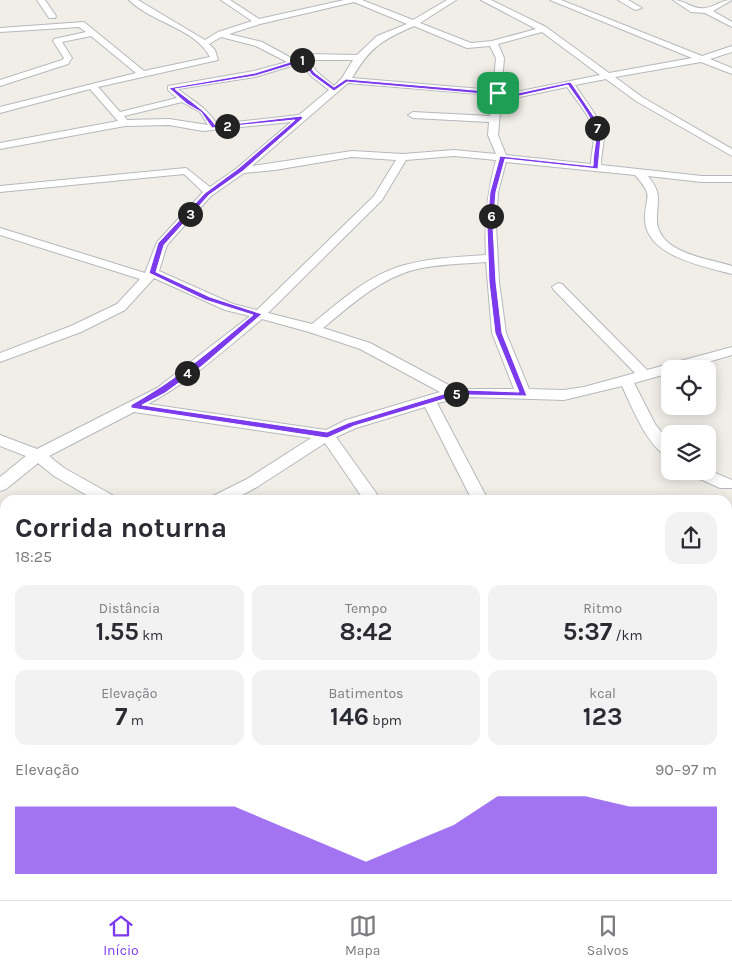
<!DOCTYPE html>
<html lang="pt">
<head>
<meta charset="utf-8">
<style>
  body { margin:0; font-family:Karla,sans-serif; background:#f2f2f3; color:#2b2b33; height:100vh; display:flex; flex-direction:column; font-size:19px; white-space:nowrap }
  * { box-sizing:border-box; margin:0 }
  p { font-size:16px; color:#7c7c81 }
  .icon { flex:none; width:28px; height:28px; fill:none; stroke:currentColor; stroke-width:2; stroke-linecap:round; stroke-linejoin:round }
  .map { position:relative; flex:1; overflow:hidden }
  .details { position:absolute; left:0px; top:495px; width:732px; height:405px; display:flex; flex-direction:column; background:#fff; border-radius:15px 15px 0 0; box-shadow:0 2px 12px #0003 }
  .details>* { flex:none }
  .controls { position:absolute; left:661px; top:360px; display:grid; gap:10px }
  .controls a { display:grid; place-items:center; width:55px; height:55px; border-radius:10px; background:#fff; box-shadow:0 2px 12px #0003; font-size:25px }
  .pin { position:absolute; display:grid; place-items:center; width:42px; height:42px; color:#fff; margin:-21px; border-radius:10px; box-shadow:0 2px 8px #0006 }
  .km { position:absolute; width:25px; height:25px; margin:-12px; border-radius:50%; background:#222; color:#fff; font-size:14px; line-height:25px; text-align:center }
  .round { display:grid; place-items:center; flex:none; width:52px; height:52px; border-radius:15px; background:#f2f2f3 }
  .overview { display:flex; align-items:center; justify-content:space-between; height:85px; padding:0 15px }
  h1 { font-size:28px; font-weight:700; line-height:38px }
  .stats { display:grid; grid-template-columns:repeat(3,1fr); gap:8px; height:85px; padding:5px 15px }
  .stats div { display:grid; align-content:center; border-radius:12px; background:#f2f2f3; text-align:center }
  .stats b { font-size:25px; font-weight:700 }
  .stats small { font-size:14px; font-weight:400 }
  .stats p { font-size:14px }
  .chart { height:140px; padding:10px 15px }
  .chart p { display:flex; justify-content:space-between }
  .chart svg { width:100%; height:90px; margin-top:5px; fill:#7c3aed; opacity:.7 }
  .menu { display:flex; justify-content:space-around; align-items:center; height:70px; border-top:1px solid #e1e1e2; background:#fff; font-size:14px; color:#7c7c81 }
  .menu a { display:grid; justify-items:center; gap:2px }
  .menu .active { color:#7c3aed }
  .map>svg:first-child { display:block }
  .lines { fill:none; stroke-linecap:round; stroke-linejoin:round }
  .minor-casing { stroke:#b5b8bc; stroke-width:2 }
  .minor { fill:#fff; fill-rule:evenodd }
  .route { fill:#7c3aed; stroke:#fff; fill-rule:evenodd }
</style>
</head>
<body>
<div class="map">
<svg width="732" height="900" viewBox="0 0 732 900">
  <rect width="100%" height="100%" fill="#f1eee8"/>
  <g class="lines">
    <defs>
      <g id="minor">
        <polygon points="37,0 45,0 56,16 55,18 49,18"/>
        <path d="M129,0H138L205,40L218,32L252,21L221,0H230L259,19L344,0H362L413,20L447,0H456L420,23L471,43L492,41L536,29L481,0H491L546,27L609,73L692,58L550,0H561L702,56L732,46V52L710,59L732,68V74L701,62L615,77L642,97L732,149V156L636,101L606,79L575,85C583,98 605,124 604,138C603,147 601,156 601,165L702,176H732V182H702L648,176C661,193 658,196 657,216C654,253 707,258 732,266V274C703,266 644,256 645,217C646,193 654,197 635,175L506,162L498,192L496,226L499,282L506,333L529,389L564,390L584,387L635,373L554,290L552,287L558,283L562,284L647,370L732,347V355L684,369H670V373L634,383L655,424L670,443V457C649,451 631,405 622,386L564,400L466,397L437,403L488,500H472L425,407L356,428L336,437L381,500H364L325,443L257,487L233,500H211L213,496L247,479L311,438L134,412L49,456L64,468L114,496L116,500H95L54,476L38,463L6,489L0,491V477L26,456L0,446V435L37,449L157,388L250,316L225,310L154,278L125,310L81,332L0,362V353L71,326L117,304L140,279L0,235V228L145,273L157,242L203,192L184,174L0,192V186L186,168L210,187L237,168L291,122L203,131L169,125L125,126L0,149V143L118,121L90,89L0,113V107L136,73L91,36L62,42L72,58L68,64L0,86V80L62,60L64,58L53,41L54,39L86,32L79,27L0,32V28L84,22L144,71L210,57C195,28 152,23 129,0ZM354,2L407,24L377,36L357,55L308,54L295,60L262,42L229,34L260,24ZM414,26L467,48L490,46L496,58L493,90L352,78C370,47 382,40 414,26ZM542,32L600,75L501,95L504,58L498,44ZM221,37L256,46L287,62L254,71L168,86V90L177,98L120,112L98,87L218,60L215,50L209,44ZM308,60H353L342,78L334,86L317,72ZM301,63L311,76L329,90L299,115L217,124C204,105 195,103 178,89L255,77ZM348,83L492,95L490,116L413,112L408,115L413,118L489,122L488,135L496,154L454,150L403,154L352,151L252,166ZM567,87C576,100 594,120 594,136C594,145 591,155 591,164L506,155L498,135L501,101ZM182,102L200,112L208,125L169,119L127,120L124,116ZM454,156L496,160C487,193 484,222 486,255C456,257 426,258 398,267C365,278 338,303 312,324L268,313L382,200L406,160ZM352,157L396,160L374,196L257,310L233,304L159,271L167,245L211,196L244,173L275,170ZM486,262L492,333L514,389H456L370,343L323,328C351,305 378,280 413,270C437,264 462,264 486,262ZM262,319L309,332L360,349L440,392L346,420L326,430L148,404C190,382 225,349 262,319Z"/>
        <polygon points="618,0 628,0 642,8 635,10"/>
        <path d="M673,0C685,0 693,10 705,8C715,7 721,0 732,0L713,11L732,22V27L705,13L691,12Z"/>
        <polygon points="708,470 732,480 732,488 720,488 691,475 688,471"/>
        <polygon points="732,569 732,587 728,588 728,571"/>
        <polygon points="728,867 732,868 732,890 728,889"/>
        <rect x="110" y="895" width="22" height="5"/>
        <polygon points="190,895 220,895 218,900 188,900"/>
        <polygon points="468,895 490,895 488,900 466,900"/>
      </g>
    </defs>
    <use href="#minor" class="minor-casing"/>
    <use href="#minor" class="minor"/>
  </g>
  <path class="route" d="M303,58L315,73L334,87L346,79L498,92L500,93L499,97L570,82L572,84L595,118L601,137L598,169L505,159L496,192L493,226L496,282L502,333L527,396L466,395L448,398L354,426L327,438L131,408V405C176,380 214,348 253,315L205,300L149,273L158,243L205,193L239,168L295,120L212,128L201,112L187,104L169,88L255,73ZM302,62L312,75L334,91L347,82L495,95L494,99L497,101L568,85C577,99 596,121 596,138C595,147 593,156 593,166L500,156L490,192L487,226L489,282L495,333L519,392L466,390L447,393L348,423L327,432L142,405L165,393L202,366L262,314L210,297L156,272L164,245L209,195L243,171L303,118L301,116L216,126C203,108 191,102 175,89L255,76Z"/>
</svg>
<div class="controls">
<a><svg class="icon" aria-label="locate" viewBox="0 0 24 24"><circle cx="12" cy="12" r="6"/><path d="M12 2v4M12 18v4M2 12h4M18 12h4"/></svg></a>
<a><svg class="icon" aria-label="layers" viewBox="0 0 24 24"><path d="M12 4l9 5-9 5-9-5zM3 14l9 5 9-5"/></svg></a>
</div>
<div class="pin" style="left:498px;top:93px;background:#1e9e55"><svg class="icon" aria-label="arrive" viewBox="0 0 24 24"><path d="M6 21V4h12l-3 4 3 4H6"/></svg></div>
<b class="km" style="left:302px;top:60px">1</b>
<b class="km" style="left:227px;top:126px">2</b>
<b class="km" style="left:190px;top:214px">3</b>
<b class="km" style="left:187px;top:373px">4</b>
<b class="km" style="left:456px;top:394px">5</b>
<b class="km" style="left:491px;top:216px">6</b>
<b class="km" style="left:597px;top:128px">7</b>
<section class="details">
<div class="overview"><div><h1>Corrida noturna</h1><p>18:25</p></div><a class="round"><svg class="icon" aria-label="share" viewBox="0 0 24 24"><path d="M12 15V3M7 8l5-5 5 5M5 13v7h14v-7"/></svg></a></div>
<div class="stats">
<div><p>Distância</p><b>1.55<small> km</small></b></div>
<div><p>Tempo</p><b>8:42</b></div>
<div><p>Ritmo</p><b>5:37<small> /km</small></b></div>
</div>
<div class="stats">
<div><p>Elevação</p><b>7<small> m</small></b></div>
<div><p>Batimentos</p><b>146<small> bpm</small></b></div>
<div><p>kcal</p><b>123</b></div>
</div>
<div class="chart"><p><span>Elevação</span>90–97 m</p>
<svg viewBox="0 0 160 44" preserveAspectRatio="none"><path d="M0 44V11L10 11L20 11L30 11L40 11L50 11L60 20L70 29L80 38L90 29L100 20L110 6L120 6L130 6L140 11L150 11L160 11V44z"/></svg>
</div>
</section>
</div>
<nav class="menu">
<a class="active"><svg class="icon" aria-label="home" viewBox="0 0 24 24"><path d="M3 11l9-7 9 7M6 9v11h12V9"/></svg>Início</a>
<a><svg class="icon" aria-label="map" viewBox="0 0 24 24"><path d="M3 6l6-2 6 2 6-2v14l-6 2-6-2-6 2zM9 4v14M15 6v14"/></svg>Mapa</a>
<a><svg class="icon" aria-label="saved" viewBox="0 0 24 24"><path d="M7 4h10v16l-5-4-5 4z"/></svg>Salvos</a>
</nav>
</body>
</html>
